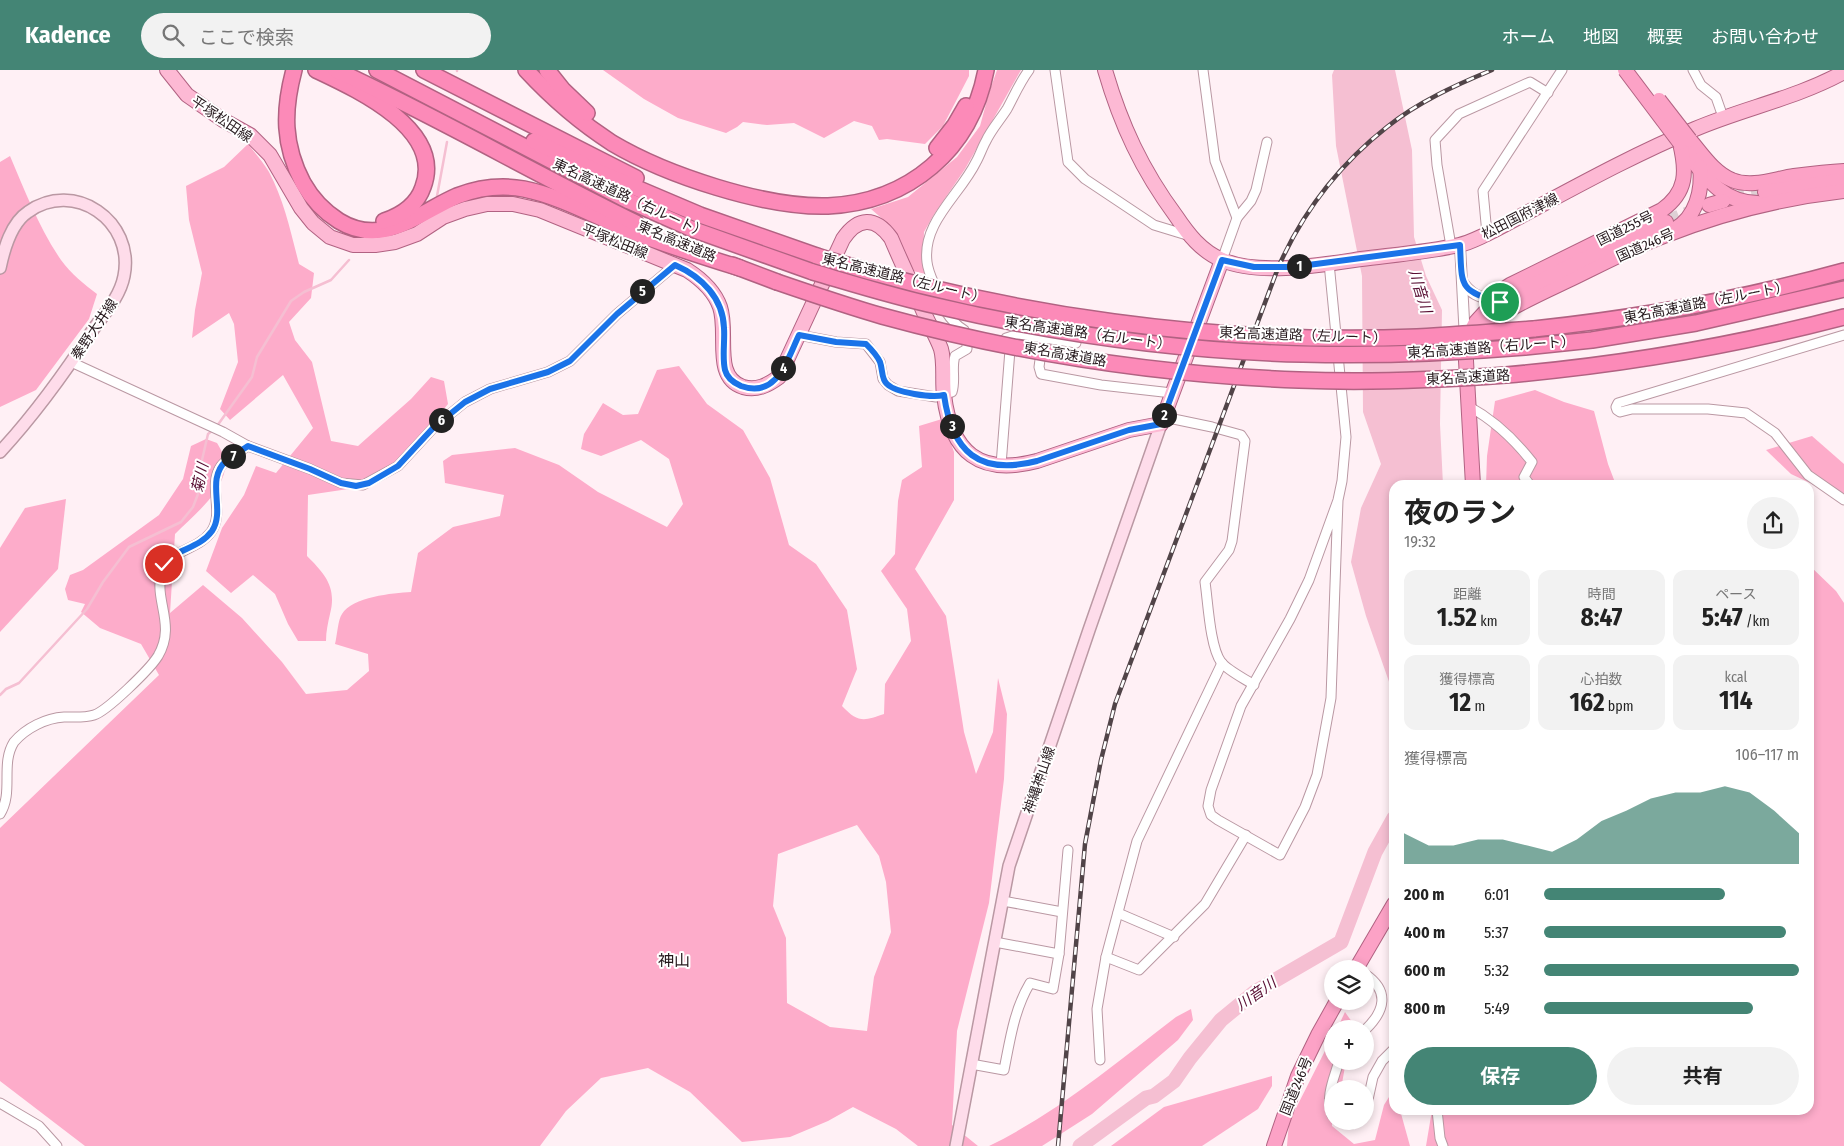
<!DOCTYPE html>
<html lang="ja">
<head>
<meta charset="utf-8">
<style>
  body { margin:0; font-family:"Fira Sans Condensed","Noto Sans JP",sans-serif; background:#f2f2f2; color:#222; height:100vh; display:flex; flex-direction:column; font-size:19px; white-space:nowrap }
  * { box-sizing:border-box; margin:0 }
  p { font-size:16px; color:#767676 }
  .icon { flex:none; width:28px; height:28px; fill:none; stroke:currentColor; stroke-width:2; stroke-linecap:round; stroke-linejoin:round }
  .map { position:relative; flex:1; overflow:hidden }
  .details { position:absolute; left:1389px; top:410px; width:425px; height:635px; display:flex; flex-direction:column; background:#fff; border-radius:15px; box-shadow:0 2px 8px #0003 }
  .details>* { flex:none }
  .fabs { position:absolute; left:1324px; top:890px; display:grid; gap:10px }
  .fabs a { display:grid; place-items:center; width:50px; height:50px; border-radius:50%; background:#fff; box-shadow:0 2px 8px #0003; font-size:25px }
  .pin { position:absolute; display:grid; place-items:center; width:42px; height:42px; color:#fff; margin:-21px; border:2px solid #fff; border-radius:50%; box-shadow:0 1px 5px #0007 }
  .km { position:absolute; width:25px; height:25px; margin:-12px; border-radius:50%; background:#222; color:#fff; font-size:14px; line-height:25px; text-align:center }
  .round { display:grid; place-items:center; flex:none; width:52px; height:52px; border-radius:26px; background:#f2f2f2 }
  .headline { display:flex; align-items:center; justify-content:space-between; height:85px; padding:0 15px }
  h1 { font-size:28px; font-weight:700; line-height:38px }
  .metrics { display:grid; grid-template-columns:repeat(3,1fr); gap:8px; height:85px; padding:5px 15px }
  .metrics div { display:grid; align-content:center; border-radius:12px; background:#f2f2f2; text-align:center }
  .metrics b { font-size:25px; font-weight:700 }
  .metrics small { font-size:14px; font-weight:400 }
  .metrics p { font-size:14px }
  .chart { height:140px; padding:10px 15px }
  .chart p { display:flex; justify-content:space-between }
  .chart svg { width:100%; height:90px; margin-top:5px; fill:#448575; opacity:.7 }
  .action { display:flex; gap:10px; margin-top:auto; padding:10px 15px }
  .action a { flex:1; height:58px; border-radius:30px; background:#448575; color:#fff; font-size:20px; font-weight:700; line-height:58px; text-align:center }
  .action a+a { background:#f2f2f2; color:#222 }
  ul { padding:0 15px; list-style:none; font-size:16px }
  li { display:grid; grid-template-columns:80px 60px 1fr; align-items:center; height:38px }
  li i { height:12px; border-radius:6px; background:#448575 }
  header { display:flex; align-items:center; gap:30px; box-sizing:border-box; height:70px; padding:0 25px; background:#448575; color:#fff }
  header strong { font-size:24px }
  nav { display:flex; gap:28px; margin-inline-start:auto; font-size:18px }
  .search { width:350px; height:45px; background:#f2f2f2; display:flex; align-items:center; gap:12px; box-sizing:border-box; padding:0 18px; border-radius:28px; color:#767676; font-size:19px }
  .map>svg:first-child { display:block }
  .green { fill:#fdacca; fill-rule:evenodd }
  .water { fill:#f5bfd2 }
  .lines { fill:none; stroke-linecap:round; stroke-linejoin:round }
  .stream { stroke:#f5bfd2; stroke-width:2.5 }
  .river { stroke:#f5bfd2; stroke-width:15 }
  .trunk-tunnel { stroke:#ded0d5; stroke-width:14; stroke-dasharray:14 7; stroke-linecap:butt }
  .minor-casing { stroke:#ba98a3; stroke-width:11 }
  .tertiary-casing { stroke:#ba98a3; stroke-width:12 }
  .secondary-casing { stroke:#ba98a3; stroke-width:14 }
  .primary-casing { stroke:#b16282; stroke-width:16 }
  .trunk-casing { stroke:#b16282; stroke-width:16 }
  .motorway-casing { stroke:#b16282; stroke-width:18 }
  .minor { stroke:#fff; stroke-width:9 }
  .tertiary { stroke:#fff; stroke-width:10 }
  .secondary { stroke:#fedcea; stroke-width:11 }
  .primary { stroke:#fdb9d4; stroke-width:14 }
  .trunk { stroke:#fca2c6; stroke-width:14 }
  .motorway { stroke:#fc8ab8; stroke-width:15 }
  .rail-casing { stroke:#514448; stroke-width:4.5 }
  .rail { stroke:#fff; stroke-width:2.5; stroke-dasharray:8; stroke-linecap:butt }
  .trunk-bridge-casing { stroke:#b16282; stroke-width:16; stroke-linecap:butt }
  .motorway-bridge-casing { stroke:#b16282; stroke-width:18; stroke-linecap:butt }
  .trunk-bridge { stroke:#fca2c6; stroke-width:14 }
  .motorway-bridge { stroke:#fc8ab8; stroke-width:15 }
  .route-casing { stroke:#fff; stroke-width:10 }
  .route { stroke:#1a73e8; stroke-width:6 }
  .labels { text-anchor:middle; stroke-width:4; stroke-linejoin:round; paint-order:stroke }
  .street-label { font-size:14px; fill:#26191d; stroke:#fff }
  .water-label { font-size:15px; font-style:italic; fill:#580d32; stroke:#fff }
  .quarter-label { font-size:16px; fill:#26191d; stroke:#fff }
</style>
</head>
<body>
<header>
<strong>Kadence</strong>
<div class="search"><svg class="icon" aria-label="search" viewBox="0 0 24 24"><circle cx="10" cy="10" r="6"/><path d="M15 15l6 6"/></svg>ここで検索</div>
<nav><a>ホーム</a><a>地図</a><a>概要</a><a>お問い合わせ</a></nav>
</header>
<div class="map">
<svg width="1844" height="1076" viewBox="0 0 1844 1076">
  <rect width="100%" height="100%" fill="#fff0f5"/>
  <g class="green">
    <polygon points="603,0 969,0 969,6 943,56 925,74 887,69 879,70 872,56 854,51 824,68 794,53 767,55 743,52 737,57 726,63 678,48 644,29"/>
    <polygon points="997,0 1021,0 965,99 933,146 924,162 923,192 926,204 913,201 894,159 871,139 908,127 957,87 980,56 989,23"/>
    <path d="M248,74C255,83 263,92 269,102C284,130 291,163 299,194L314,203L311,228L289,252L295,270L312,292L331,371L358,376L411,329L431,307L444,311L448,334L394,400L355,418L308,425L307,486C325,504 337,517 330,544C328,553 326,561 326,571H298L288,554L275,524L253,505L231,523L206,501L222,458L244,425L256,396L276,403L313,358L283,305L230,350L220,339L238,292L234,254L229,243L192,268L195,240L202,203L189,150L186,116L224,97Z"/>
    <path d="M10,86C25,121 39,158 61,190C71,204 84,214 97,224L89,249L36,320L0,337V92Z"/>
    <path d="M679,296L707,334L743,360L770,408L789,475L816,494L847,540L857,599L842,636C858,653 864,651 884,644L885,614L911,571L907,539L881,501L895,484L898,431L902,410L922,397L919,356L942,349L954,382V430L915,499L946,546L964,662L976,704L993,662L998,608L1007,644L1004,709L989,833L957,961L952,1055L978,1076H918L896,1059L853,1037L828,1051L790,1067L742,1072L690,1022L648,998L601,1008L566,1041L540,1076H85L0,1011V758L159,605L141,574L100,558L81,542L85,534L68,530L65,519L70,505L83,500L159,445L183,409L191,376L206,369L217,373C221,380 227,389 225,399C221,424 192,447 175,464L170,543L203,515L242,548L282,592L306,624L347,620L369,601L368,584L335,574C337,567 338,549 342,544C352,527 393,523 411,522L418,483L453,457L500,446L504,425L445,413L443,391L452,385L515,378L559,395L598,422L667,457L683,434L669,389L641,370L601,386L581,379L584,364L603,333L623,345L638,344L657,300ZM857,755L879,786L886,812L891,862L874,907L867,961L830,957L787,933L786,868L773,836L778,784Z"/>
    <polygon points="1535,320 1564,332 1594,341 1608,394 1616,415 1486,415 1487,386 1495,331"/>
    <polygon points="1812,366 1844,394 1844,429 1791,404 1766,380"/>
    <polygon points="66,429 58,499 0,562 0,478 25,438"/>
    <polygon points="1809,495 1836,521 1844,533 1844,1076 1426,1076 1432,1040 1809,1040"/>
    <path d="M1191,939L1193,950L1178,970L1092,1044L1042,1076H989C1057,1043 1116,993 1176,947Z"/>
    <polygon points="1345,942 1352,952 1351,959 1337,959"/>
    <polygon points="1332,967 1332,991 1346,991 1341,1019 1332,1019 1332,1056 1354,1074 1375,1070 1384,1035 1394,1019 1394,1040 1400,1040 1410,1076 1287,1076 1289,1052"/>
    <polygon points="1272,1006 1272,1016 1258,1039 1202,1076 1111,1076 1164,1037"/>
  </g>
  <polygon class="water" points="1334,0 1395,0 1412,80 1414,167 1426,206 1442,240 1440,354 1443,415 1394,415 1394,626 1366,546 1351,492 1361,438 1381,394 1363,342 1362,206 1336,76 1332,5"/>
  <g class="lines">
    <g class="stream">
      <polyline points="457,1 457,0"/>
      <polyline points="437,126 447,72"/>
      <polyline points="217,356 252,307 257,287 291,231 304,222 331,210 349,190"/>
      <polyline points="0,625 6,619 19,613 87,539 103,512 129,477 181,452 193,437 198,424 202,390 208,364 213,360"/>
    </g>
    <polyline class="river" points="1080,1076 1146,1028 1154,1026 1174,1011 1190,988 1221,950 1255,922 1341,872 1375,782 1394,748"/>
    <g class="trunk-tunnel">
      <polyline points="1731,129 1765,122"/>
      <polyline points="1666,152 1709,135"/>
    </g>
    <defs>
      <g id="minor">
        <polyline points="1055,0 1068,92 1085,109 1154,155 1190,166"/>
        <polyline points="1203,0 1215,91 1237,148 1222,190"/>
        <polyline points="1693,0 1701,15 1716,27 1723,47"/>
        <polyline points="1237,148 1251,131 1256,120 1267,72"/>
        <polyline points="1487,164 1483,121 1562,0"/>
        <polyline points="1451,176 1437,95 1435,70 1459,44 1530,12 1548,23"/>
        <polyline points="1329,193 1346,367 1342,411 1338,430 1309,510 1290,549 1241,636 1211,720 1208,736 1211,745 1218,750 1280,785 1305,737 1317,705 1331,628 1338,430"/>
        <path d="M799,265L836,272L866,274L880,292L883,309L888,315L898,321L936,327L952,322C956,310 951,298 955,286L967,279V271L964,260C948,250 943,237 937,221C933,211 928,202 927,192C922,152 960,125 976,92C980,85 982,78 986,71C991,60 1000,50 1007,39C1014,26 1020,12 1029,0"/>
        <polyline points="1844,265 1618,333 1616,337 1617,340 1620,342 1632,339 1708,339 1746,343 1775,363 1808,405 1844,430"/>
        <polyline points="1006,268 1019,264 1076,273"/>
        <polyline points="1043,268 1039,297 1041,304 1101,315 1172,323"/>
        <polyline points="71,292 223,362 248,376 310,399 341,413 363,415 398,396 434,357 465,332 490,319 548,302 570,291 617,244 675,195"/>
        <path d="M1468,336C1494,350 1514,369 1532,392L1524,407L1530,415"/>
        <path d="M1164,347L1212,357L1241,365L1245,371L1232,471L1229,480L1205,512C1208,532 1210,577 1221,592C1227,600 1245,609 1254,615"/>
        <polyline points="1001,395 1011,267"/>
        <path d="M0,744C14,722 0,694 14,672C26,658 46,648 64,647C74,647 85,648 94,645C107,641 150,599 158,586C176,555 155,533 161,504C166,480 196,482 211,462C225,443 207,415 221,396C228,387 239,382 248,376"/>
        <polyline points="1003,831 1062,842"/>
        <polyline points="1118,843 1174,867"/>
        <polyline points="995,872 1059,884"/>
        <polyline points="1106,887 1139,900 1205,834 1246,765"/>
        <path d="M1365,904C1390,921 1385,941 1365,960"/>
        <polyline points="1100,990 1097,939 1106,887 1137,771 1222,593"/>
        <path d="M971,994L1004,1000C1010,970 1014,940 1030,913L1053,919L1059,884L1068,780"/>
        <polyline points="0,1033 39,1056 57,1076"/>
        <polyline points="1437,1040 1440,1068 1443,1076"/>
        <polyline points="1365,1043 1373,1007 1382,991 1394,979"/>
        <path d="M1332,1045C1325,1026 1334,1009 1339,991"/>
        <polyline points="1340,1051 1352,1054 1358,1051"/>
      </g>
      <g id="tertiary">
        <polyline points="1460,175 1465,269"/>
        <path d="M1462,211C1470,224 1479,227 1493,230"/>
      </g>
      <g id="secondary">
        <path d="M0,198C4,179 11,153 28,142C74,109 135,151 124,206C120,227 104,244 92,261C64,304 35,344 0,382"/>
        <polyline points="956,1076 1009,796 1089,560 1161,354"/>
      </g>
      <g id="primary">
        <path d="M167,0L187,25L223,50L250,65L270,85L301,138L313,153L330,167L353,175H375L395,172L417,164L443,147L465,139L487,134H513L540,140L687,200C701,209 714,220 720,237C729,263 712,307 743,317C757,321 768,315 779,307L843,169C858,147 875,146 891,168C902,194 914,219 925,245C930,256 937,268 941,279C945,293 942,311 944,325C951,383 980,406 1037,391L1129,360L1161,354L1222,190"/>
        <path d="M1105,0C1121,55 1142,100 1176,146C1188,164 1201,181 1222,190C1260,206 1321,195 1361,189C1392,185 1429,182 1459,175C1469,173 1478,168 1487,164C1556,128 1623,89 1695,59C1744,38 1797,28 1844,2"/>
      </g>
      <g id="trunk">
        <path d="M1690,70C1702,84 1714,103 1732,110C1751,118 1774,109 1794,106C1810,104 1827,102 1844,101"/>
        <path d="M1682,77C1703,103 1720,133 1758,133"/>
        <polyline points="1765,122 1844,110"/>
        <polyline points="1709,135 1723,131"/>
        <path d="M1675,159C1696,147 1703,120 1700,97"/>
        <path d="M1487,230L1510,215L1662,140C1687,122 1687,102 1680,73"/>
        <path d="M1465,273C1495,243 1533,227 1571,209C1602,194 1632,178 1664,166C1722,143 1782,128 1844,121"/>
        <polyline points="1473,415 1465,273 1476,252 1487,240 1500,232 1625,168 1666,152"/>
        <polyline points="1356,899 1394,834"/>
        <polyline points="1274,1076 1298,1006 1318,965 1337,931"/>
      </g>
      <g id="motorway">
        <path d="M294,0C283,41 283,75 303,113C312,129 323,141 339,151C383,178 418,143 457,126C478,118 502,115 524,119C559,126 593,145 626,159C663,174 701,186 740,198"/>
        <path d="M316,0C356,19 445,59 423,117C417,135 402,145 384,151"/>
        <path d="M336,0C438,47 535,104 636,153"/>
        <polyline points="377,0 629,131 692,159 813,202"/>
        <polyline points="424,0 636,108"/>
        <path d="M526,0C551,27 581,53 612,73C666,105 765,138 828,136C909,132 971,80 986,0"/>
        <polyline points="547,0 563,20 587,43"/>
        <polyline points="534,71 594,100 700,145 817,186"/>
        <polyline points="937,78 955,55 966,36"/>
        <polyline points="732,195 777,212"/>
        <path d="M1534,259C1639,248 1742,229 1844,201"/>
        <polyline points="1525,277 1592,270 1696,253 1844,219"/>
        <path d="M1506,305C1621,295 1733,276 1844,247"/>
      </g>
    </defs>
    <use href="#minor" class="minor-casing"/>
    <use href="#tertiary" class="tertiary-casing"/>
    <use href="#secondary" class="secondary-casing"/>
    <use href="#primary" class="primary-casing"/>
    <use href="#trunk" class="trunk-casing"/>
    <use href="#motorway" class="motorway-casing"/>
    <use href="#minor" class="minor"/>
    <use href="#tertiary" class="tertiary"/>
    <use href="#secondary" class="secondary"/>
    <use href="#primary" class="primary"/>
    <use href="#trunk" class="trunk"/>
    <use href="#motorway" class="motorway"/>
    <defs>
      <path id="rail" d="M1058,1076L1085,774L1101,690L1115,634L1278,198C1302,143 1340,94 1387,57C1418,32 1456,15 1492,0"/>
    </defs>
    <use href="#rail" class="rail-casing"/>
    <use href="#rail" class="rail"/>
    <defs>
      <g id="trunk-bridge">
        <polyline points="1625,0 1680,73"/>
        <polyline points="1659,30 1690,70"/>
      </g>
      <g id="motorway-bridge">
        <path d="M817,186C1007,246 1218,275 1417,267C1456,265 1495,262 1534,259"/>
        <path d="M813,202C854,214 895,227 937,236C1056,264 1180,281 1303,284C1377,286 1451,283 1525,277"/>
        <path d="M777,212C812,224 847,236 882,246C1017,283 1159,305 1299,310C1368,313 1437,310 1506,305"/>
      </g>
    </defs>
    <use href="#trunk-bridge" class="trunk-bridge-casing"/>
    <use href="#motorway-bridge" class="motorway-bridge-casing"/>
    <use href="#trunk-bridge" class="trunk-bridge"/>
    <use href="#motorway-bridge" class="motorway-bridge"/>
  </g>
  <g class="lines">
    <defs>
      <path id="route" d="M164,494C175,479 199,479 212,461C226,440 205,410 226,391C232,385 241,381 248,376L310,399L341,413L356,416L369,413L398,396L434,357L465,332L490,319L548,302L570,291L617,244L675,195C702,207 723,228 724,258C725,272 722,287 725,300C727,308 734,313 741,316C777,329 787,290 799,265L836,272L866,274C871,279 877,285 880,292C883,300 881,309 887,314C896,323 932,328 944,325C952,382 979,406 1037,391L1129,360L1161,354L1222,190L1254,197H1293L1460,175C1462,215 1458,221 1500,232"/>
    </defs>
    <use href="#route" class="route-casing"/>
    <use href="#route" class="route"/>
  </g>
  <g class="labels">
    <g class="street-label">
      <text transform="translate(222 49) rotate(34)" y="5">平塚松田線</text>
      <text transform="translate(630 128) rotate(25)" y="5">東名高速道路（右ルート）</text>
      <text transform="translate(1520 146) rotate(-27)" y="5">松田国府津線</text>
      <text transform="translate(1625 158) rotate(-26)" y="5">国道255号</text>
      <text transform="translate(615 171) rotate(22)" y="5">平塚松田線</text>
      <text transform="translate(677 171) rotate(23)" y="5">東名高速道路</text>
      <text transform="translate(1645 175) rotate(-24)" y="5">国道246号</text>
      <text transform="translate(904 208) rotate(14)" y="5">東名高速道路（左ルート）</text>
      <text transform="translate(1706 232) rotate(-11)" y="5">東名高速道路（左ルート）</text>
      <text transform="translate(94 259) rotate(-56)" y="5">秦野大井線</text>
      <text transform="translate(1088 263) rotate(8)" y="5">東名高速道路（右ルート）</text>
      <text transform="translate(1303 265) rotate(2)" y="5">東名高速道路（左ルート）</text>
      <text transform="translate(1491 277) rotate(-4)" y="5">東名高速道路（右ルート）</text>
      <text transform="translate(1065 284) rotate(10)" y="5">東名高速道路</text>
      <text transform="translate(1468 307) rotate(-3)" y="5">東名高速道路</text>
      <text transform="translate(1039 710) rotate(-71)" y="5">神縄神山線</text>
      <text transform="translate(1296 1016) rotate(-68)" y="5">国道246号</text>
    </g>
    <g class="water-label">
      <text transform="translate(1420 221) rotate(73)" y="5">川音川</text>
      <text transform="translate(200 408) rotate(-78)" y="5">菊川</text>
      <text transform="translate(1256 924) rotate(-35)" y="5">川音川</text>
    </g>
    <g class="quarter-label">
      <text x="674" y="896">神山</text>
    </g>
  </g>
</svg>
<div class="fabs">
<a><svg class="icon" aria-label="layers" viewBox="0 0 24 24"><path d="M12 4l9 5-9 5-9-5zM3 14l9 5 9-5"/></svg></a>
<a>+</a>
<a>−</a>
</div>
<div class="pin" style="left:1500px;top:232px;background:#1e9e55"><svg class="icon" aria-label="arrive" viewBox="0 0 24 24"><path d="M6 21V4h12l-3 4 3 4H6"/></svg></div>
<div class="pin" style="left:164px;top:494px;background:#d93025"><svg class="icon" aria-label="check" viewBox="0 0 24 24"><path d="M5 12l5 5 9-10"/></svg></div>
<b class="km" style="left:1299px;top:196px">1</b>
<b class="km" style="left:1164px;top:345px">2</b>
<b class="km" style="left:952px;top:356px">3</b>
<b class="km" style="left:783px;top:298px">4</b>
<b class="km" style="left:642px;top:221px">5</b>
<b class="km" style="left:441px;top:350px">6</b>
<b class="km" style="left:233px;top:386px">7</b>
<section class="details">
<div class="headline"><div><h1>夜のラン</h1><p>19:32</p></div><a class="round"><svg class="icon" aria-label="share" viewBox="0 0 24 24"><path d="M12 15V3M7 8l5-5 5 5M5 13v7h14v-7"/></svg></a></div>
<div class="metrics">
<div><p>距離</p><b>1.52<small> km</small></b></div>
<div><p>時間</p><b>8:47</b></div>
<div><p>ペース</p><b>5:47<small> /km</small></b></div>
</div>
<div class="metrics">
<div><p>獲得標高</p><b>12<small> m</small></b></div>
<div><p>心拍数</p><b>162<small> bpm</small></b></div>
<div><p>kcal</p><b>114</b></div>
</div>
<div class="chart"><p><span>獲得標高</span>106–117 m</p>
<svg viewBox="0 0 160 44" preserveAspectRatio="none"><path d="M0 44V29L10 35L20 35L30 32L40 32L50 35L60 38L70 32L80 23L90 18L100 12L110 9L120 9L130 6L140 9L150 18L160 29V44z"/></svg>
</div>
<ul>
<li><b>200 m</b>6:01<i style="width:71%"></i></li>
<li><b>400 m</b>5:37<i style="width:95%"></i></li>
<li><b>600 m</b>5:32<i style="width:100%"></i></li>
<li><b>800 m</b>5:49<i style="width:82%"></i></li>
</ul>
<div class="action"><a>保存</a><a>共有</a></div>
</section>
</div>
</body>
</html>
